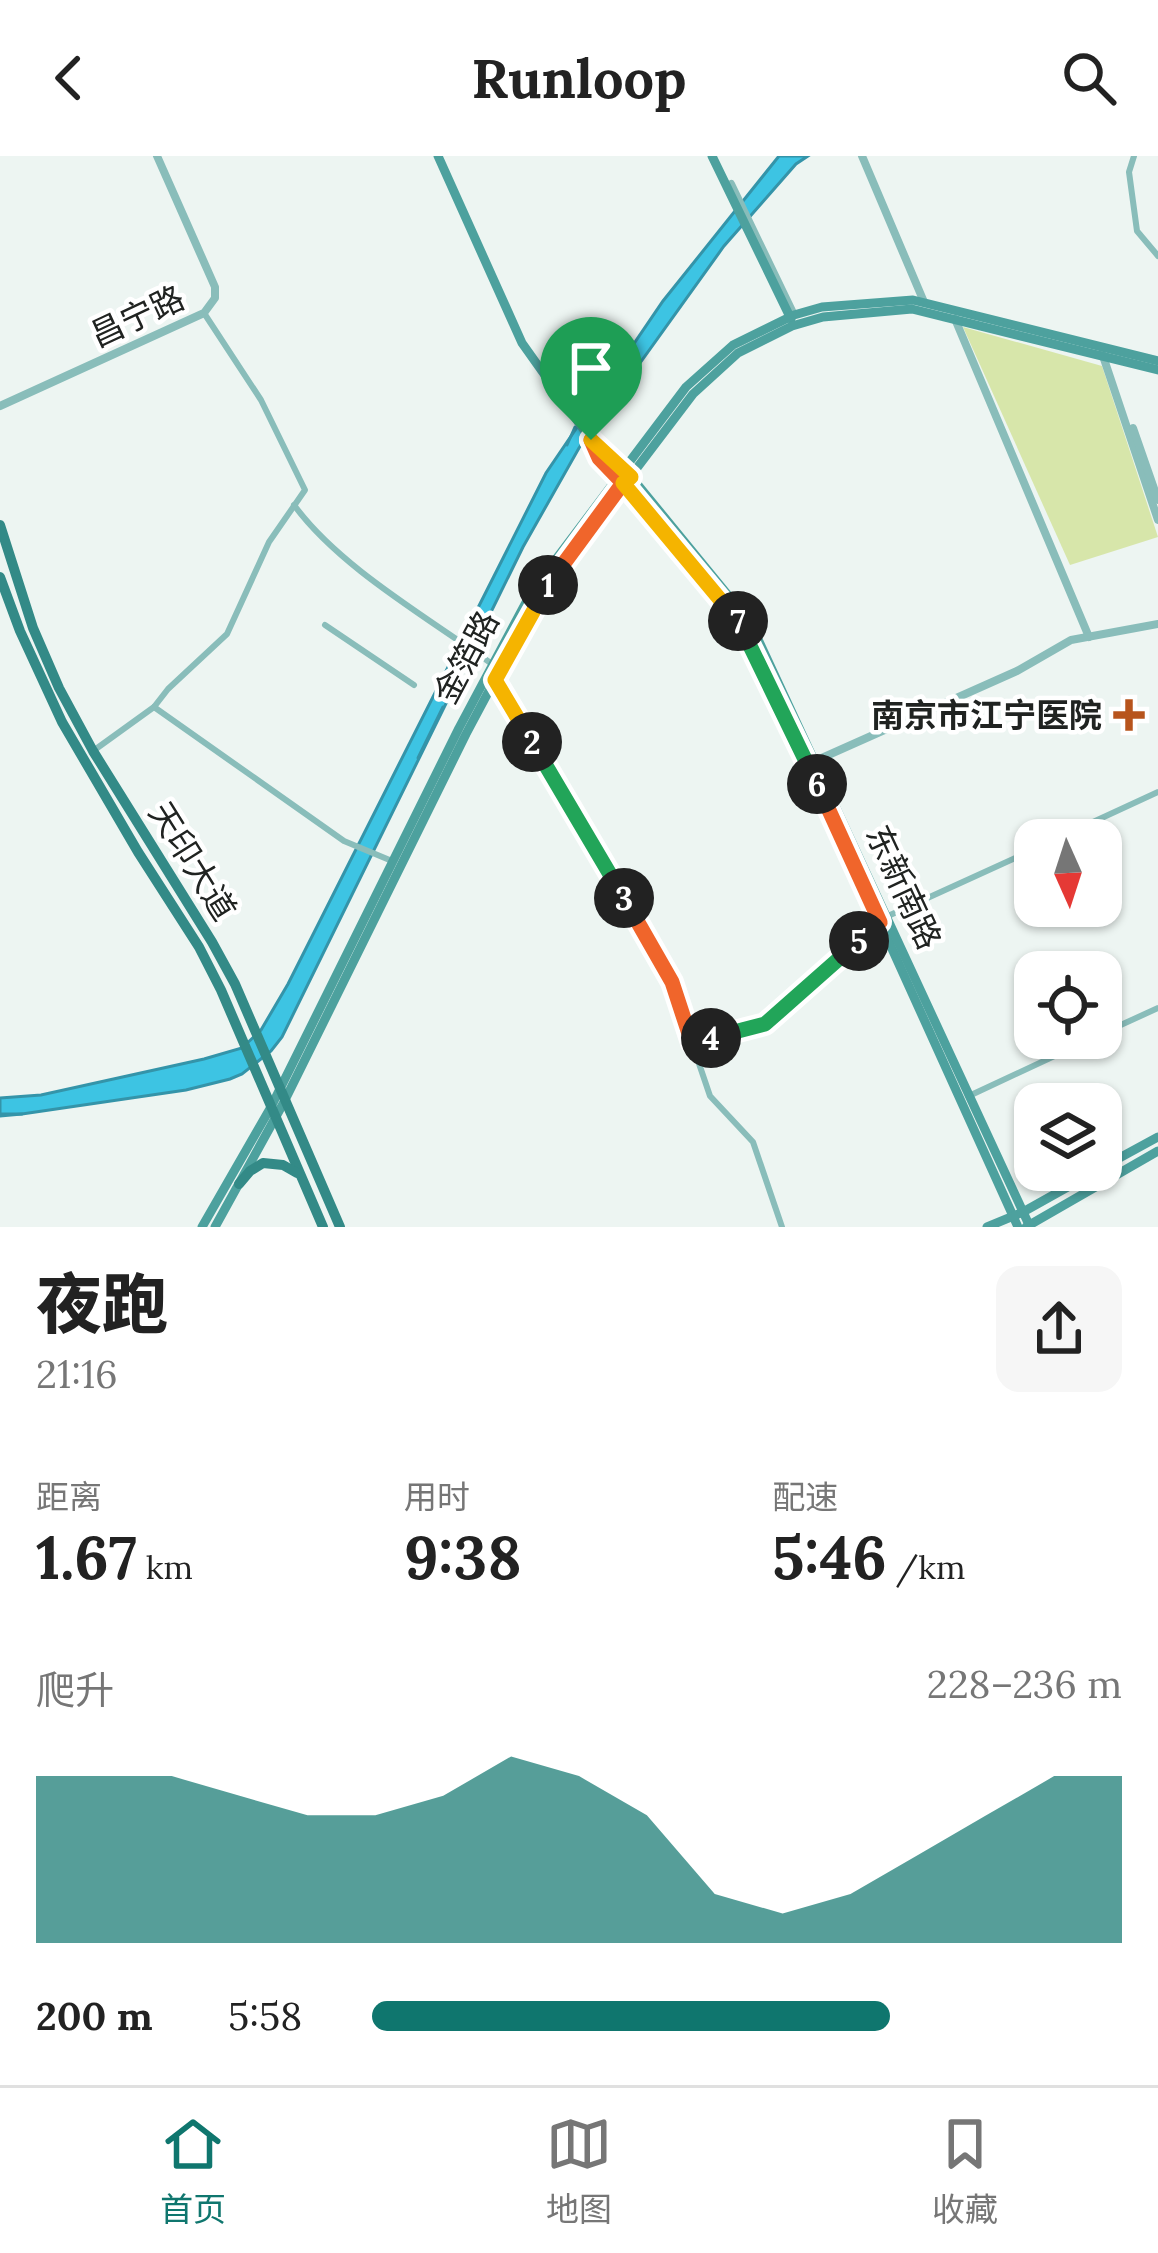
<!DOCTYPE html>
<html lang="zh">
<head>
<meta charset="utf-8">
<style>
  body { margin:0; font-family:Lora,"Noto Sans SC",serif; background:#f6f6f6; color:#222; height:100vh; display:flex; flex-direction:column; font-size:45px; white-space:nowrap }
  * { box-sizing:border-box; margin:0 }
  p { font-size:39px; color:#767676 }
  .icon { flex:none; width:66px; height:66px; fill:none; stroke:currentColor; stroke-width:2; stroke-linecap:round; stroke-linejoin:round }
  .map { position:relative; height:1071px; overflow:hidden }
  .side { display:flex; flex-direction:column; background:#fff; flex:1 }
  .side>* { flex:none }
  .needle { width:78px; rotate:177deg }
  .fabs { position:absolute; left:1014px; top:663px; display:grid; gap:24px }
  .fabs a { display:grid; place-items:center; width:108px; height:108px; border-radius:24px; background:#fff; box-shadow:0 3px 9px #0004; font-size:60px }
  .pin { position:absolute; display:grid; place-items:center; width:102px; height:102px; color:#fff; margin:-123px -51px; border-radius:50% 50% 50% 0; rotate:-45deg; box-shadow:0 0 12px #0007 }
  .pin .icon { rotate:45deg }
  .km { position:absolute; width:60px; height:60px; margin:-30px; border-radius:50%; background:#222; color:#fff; font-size:33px; line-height:60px; text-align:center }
  .round { display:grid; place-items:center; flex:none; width:126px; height:126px; border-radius:24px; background:#f6f6f6 }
  .headline { display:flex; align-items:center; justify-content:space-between; height:204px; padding:0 36px }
  h1 { font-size:66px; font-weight:800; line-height:90px }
  .stats { display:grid; grid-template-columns:repeat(3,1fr); gap:18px; height:204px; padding:12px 36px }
  .stats div { display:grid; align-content:center }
  .stats b { font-size:60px; font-weight:800 }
  .stats small { font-size:33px; font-weight:400 }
  .stats p { font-size:33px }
  .chart { height:336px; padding:24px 36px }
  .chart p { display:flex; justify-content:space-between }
  .chart svg { width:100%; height:216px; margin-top:12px; fill:#0f766e; opacity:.7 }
  ul { padding:0 36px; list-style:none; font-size:39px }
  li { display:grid; grid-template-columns:192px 144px 1fr; align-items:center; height:90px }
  li i { height:30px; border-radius:15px; background:#0f766e }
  header { display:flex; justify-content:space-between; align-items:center; height:156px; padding:0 36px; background:#fff; font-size:54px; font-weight:800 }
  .tabs { display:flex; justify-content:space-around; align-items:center; height:168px; border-top:3px solid #e0e0e0; background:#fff; font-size:33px; color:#767676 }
  .tabs a { display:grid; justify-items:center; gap:6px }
  .tabs .current { color:#0f766e }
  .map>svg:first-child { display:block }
  .green { fill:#d7e6aa }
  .water { fill:#3dc4e3; stroke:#3494a9; stroke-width:3 }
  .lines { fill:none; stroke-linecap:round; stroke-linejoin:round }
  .stream { stroke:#3494a9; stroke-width:3 }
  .minor { stroke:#89bdba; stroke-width:6 }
  .tertiary { stroke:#89bdba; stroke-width:8 }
  .secondary { stroke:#4da19e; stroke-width:9 }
  .primary { stroke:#338a87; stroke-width:10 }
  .split-1-casing { stroke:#fff; stroke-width:24 }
  .split-2-casing { stroke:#fff; stroke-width:24 }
  .split-3-casing { stroke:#fff; stroke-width:24 }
  .split-4-casing { stroke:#fff; stroke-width:24 }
  .split-5-casing { stroke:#fff; stroke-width:24 }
  .split-6-casing { stroke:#fff; stroke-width:24 }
  .split-7-casing { stroke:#fff; stroke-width:24 }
  .split-8-casing { stroke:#fff; stroke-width:24 }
  .split-9-casing { stroke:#fff; stroke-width:24 }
  .split-1 { stroke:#f0652b; stroke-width:15 }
  .split-2 { stroke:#f5b400; stroke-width:15 }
  .split-3 { stroke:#22a559; stroke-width:15 }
  .split-4 { stroke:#f0652b; stroke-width:15 }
  .split-5 { stroke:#22a559; stroke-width:15 }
  .split-6 { stroke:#f0652b; stroke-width:15 }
  .split-7 { stroke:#22a559; stroke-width:15 }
  .split-8 { stroke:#f5b400; stroke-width:15 }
  .split-9 { stroke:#f5b400; stroke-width:15 }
  .poi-dot { fill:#b7541c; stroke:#fff; stroke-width:4.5 }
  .labels { text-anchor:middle; stroke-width:9; stroke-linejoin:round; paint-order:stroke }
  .street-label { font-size:33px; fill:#202321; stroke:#fff }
  .poi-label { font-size:33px; font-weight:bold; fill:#202321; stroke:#fff; text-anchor:end }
</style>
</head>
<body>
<header><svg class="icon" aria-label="back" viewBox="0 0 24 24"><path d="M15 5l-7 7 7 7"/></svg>Runloop<svg class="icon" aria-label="search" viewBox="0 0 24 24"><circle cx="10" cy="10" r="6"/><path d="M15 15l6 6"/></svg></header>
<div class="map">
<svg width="1158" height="1071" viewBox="0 0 1158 1071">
  <rect width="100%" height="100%" fill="#edf5f2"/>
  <polygon class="green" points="963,171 1102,210 1158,381 1070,409"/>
  <polygon class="water" points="779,0 808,0 796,8 724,90 579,292 523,391 282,881 271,895 242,918 230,923 186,934 22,958 0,958 0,942 41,939 204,903 242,892 261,874 288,828 546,317 663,145"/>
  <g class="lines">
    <g class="stream">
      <polyline points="580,262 634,188"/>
      <polyline points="567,289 575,271"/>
      <polyline points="418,602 443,551"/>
      <polyline points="0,960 22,958"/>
    </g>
    <g class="minor">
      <polyline points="1134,0 1129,16 1137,75 1158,100"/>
      <path d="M294,349C340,412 429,462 492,508"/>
      <polyline points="325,469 414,529"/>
      <polyline points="495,524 672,826 692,887 765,868 888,760 1035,693"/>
      <polyline points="154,551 344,685 392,705"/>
      <polyline points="93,595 154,551 168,533 227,478 269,386 305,334 261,244 204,157"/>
      <polyline points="1054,684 1158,636"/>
      <polyline points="1101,878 1158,852"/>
      <polyline points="692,887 710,940 753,986 782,1071"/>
      <polyline points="971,939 1093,882"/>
    </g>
    <g class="tertiary">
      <polyline points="862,0 924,146"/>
      <polyline points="731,28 794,159"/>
      <polyline points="955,163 1089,481"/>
      <polyline points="1102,197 1158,364"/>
      <polyline points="0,250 204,157 215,142 215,131 157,0"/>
      <polyline points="1133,272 1158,344"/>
      <polyline points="815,605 1017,515 1071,484 1158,468"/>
    </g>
    <g class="secondary">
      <polyline points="438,0 522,187 591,284 599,302 742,471 821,636 1018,1071"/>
      <polyline points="712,0 791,163"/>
      <polyline points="597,289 624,312 750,466 1030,1071"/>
      <polyline points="1101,1012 1158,981"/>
      <polyline points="202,1071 271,951 459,572 532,435 686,231 733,189 794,159 822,151 913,144 1158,205"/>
      <polyline points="215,1071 284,946 466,578 539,441 693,238 738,197 792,170 823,161 912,153 1158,214"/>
      <polyline points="987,1071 1023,1056 1098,1014"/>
      <polyline points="1026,1071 1158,995"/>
    </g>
    <g class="primary">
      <polyline points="0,369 33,472 59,532 93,595 212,786 235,828 340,1071"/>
      <polyline points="0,421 20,475 62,566 138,696 199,791 221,834 323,1071"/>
      <polyline points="239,1028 250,1015 263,1007 283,1009 297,1017"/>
    </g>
  </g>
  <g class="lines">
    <defs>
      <polyline id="split-1" points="548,429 623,327 599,302 591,284"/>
      <polyline id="split-2" points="532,586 495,524 548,429"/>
      <polyline id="split-3" points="532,586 624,742"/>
      <polyline id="split-4" points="624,742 672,826 692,887 711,882"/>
      <polyline id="split-5" points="711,882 765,868 859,785"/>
      <polyline id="split-6" points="817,628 880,766 859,785"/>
      <polyline id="split-7" points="738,465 817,628"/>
      <polyline id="split-8" points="625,326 623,327 738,465"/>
      <polyline id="split-9" points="591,284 631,321 625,326"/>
    </defs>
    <use href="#split-1" class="split-1-casing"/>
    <use href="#split-2" class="split-2-casing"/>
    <use href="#split-3" class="split-3-casing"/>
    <use href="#split-4" class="split-4-casing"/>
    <use href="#split-5" class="split-5-casing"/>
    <use href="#split-6" class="split-6-casing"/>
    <use href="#split-7" class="split-7-casing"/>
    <use href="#split-8" class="split-8-casing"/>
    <use href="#split-9" class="split-9-casing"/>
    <use href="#split-1" class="split-1"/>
    <use href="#split-2" class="split-2"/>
    <use href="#split-3" class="split-3"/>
    <use href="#split-4" class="split-4"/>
    <use href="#split-5" class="split-5"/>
    <use href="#split-6" class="split-6"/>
    <use href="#split-7" class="split-7"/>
    <use href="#split-8" class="split-8"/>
    <use href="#split-9" class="split-9"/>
  </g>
  <path class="poi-dot" d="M1123 541h12v12h12v12h-12v12h-12v-12h-12v-12h12z"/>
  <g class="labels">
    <g class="street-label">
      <text transform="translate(137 160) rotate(-25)" y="12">昌宁路</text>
      <text transform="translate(466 501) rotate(-62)" y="12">金箔路</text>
      <text transform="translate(193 705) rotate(58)" y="12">天印大道</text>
      <text transform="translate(904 731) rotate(65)" y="12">东新南路</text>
    </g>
    <g class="poi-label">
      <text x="1102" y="571">南京市江宁医院</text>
    </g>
  </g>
</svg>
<div class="fabs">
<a><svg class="needle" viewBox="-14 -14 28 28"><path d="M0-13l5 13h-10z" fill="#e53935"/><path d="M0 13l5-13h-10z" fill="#767676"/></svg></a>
<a><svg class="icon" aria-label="locate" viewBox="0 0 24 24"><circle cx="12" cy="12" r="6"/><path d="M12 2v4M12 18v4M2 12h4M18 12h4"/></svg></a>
<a><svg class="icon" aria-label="layers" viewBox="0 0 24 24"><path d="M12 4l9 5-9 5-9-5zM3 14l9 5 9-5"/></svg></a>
</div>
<div class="pin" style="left:591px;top:284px;background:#1e9e55"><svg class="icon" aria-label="arrive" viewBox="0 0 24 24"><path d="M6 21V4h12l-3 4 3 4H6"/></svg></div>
<b class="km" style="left:548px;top:429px">1</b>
<b class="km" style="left:532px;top:586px">2</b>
<b class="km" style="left:624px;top:742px">3</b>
<b class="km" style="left:711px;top:882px">4</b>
<b class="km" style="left:859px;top:785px">5</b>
<b class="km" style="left:817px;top:628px">6</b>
<b class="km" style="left:738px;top:465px">7</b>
</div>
<section class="side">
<div class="headline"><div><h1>夜跑</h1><p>21:16</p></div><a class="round"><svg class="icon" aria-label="share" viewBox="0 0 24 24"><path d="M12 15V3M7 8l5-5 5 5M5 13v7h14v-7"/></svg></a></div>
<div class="stats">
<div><p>距离</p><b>1.67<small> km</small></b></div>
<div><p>用时</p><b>9:38</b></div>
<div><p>配速</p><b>5:46<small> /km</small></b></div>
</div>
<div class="chart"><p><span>爬升</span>228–236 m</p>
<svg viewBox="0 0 160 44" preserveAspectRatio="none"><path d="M0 44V10L10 10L20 10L30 14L40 18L50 18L60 14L70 6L80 10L90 18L100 34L110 38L120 34L130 26L140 18L150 10L160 10V44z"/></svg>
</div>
<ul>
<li><b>200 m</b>5:58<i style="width:69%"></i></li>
</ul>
</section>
<nav class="tabs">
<a class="current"><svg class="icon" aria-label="home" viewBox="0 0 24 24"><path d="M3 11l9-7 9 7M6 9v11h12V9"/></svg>首页</a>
<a><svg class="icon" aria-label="map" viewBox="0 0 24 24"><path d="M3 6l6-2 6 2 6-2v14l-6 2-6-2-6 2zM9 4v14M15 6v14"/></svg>地图</a>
<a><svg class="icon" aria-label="saved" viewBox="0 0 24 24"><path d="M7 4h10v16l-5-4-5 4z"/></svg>收藏</a>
</nav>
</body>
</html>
